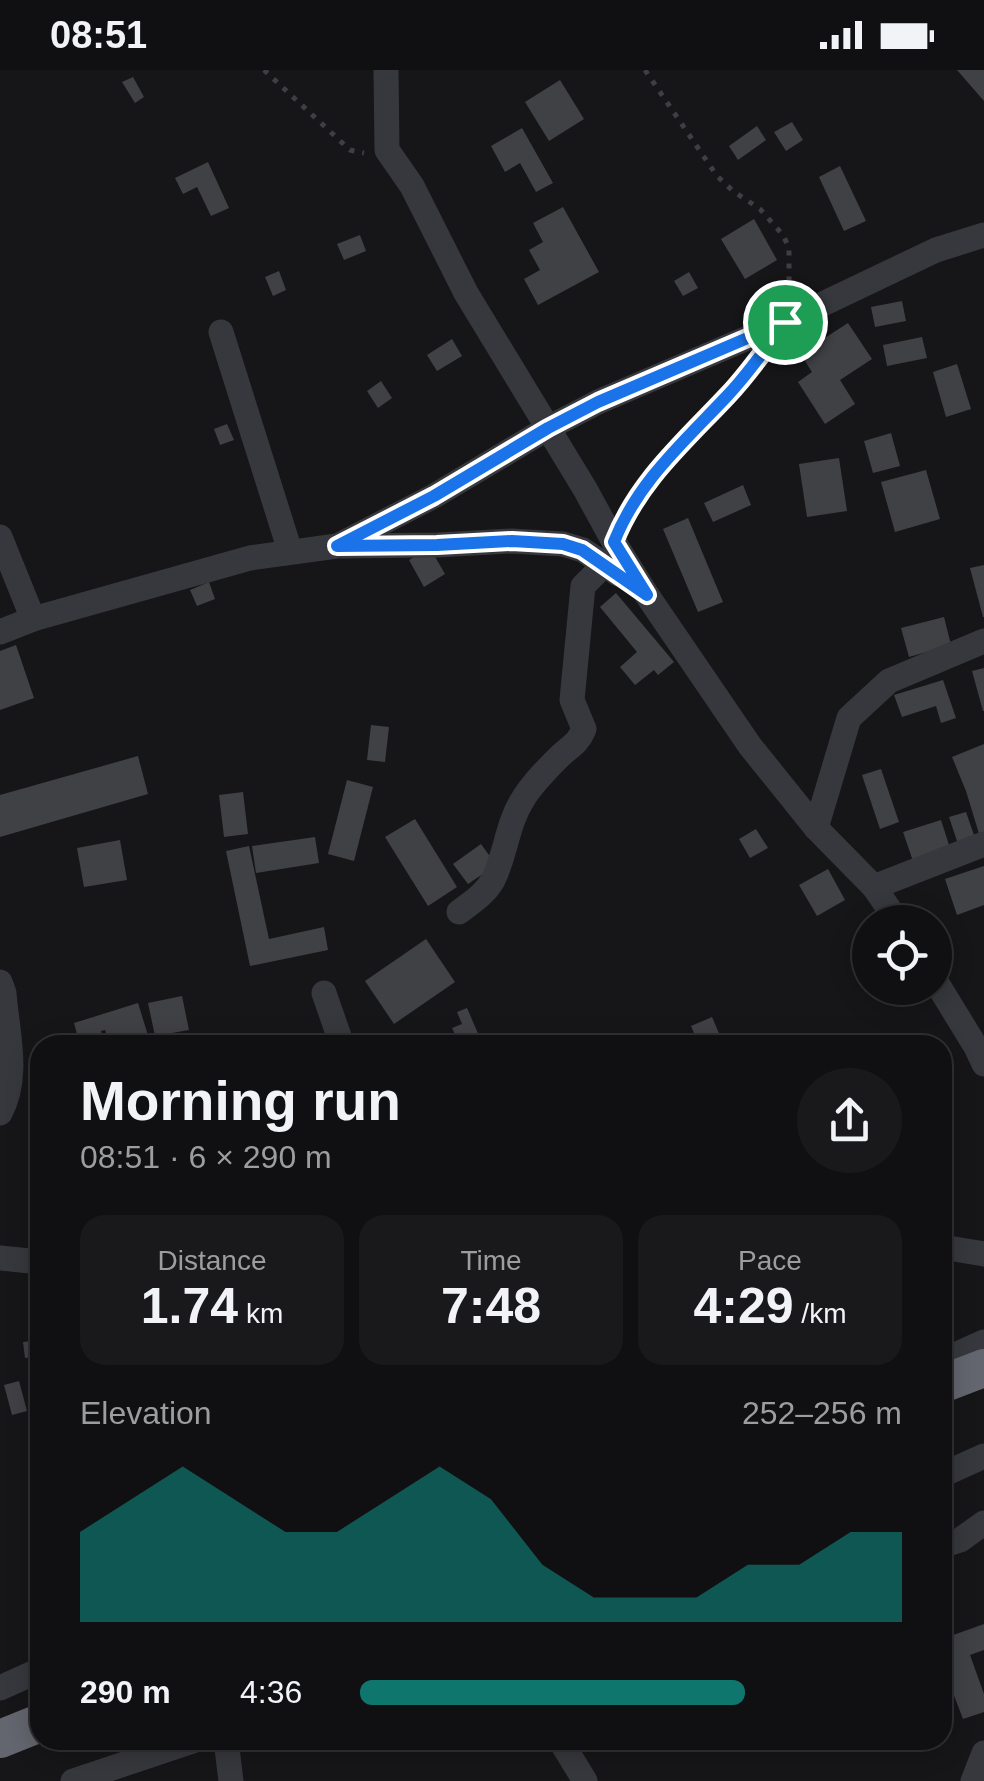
<!DOCTYPE html>
<html lang="en">
<head>
<meta charset="utf-8">
<style>
  body { margin:0; font-family:Arial,sans-serif; background:#19191b; color:#f1f3f6; height:100vh; display:flex; flex-direction:column; font-size:38px; white-space:nowrap }
  * { box-sizing:border-box; margin:0 }
  p { font-size:32px; color:#9c9d9f }
  .icon { flex:none; width:55px; height:55px; fill:none; stroke:currentColor; stroke-width:2; stroke-linecap:round; stroke-linejoin:round }
  .map { position:relative; flex:1; overflow:hidden }
  .side { position:absolute; left:30px; top:965px; width:922px; height:715px; display:flex; flex-direction:column; background:#101012; border-radius:30px; box-shadow:0 5px 25px #0003,0 0 0 2px #303032 }
  .side>* { flex:none }
  .fabs { position:absolute; left:852px; top:835px; display:grid; gap:20px }
  .fabs a { display:grid; place-items:center; width:100px; height:100px; border-radius:50%; background:#101012; box-shadow:0 5px 25px #0003,0 0 0 2px #303032; font-size:50px }
  .pin { position:absolute; display:grid; place-items:center; width:85px; height:85px; color:#fff; margin:-42px; border:5px solid #fff; border-radius:50%; box-shadow:0 2px 10px #0007 }
  .round { display:grid; place-items:center; flex:none; width:105px; height:105px; border-radius:52px; background:#19191b }
  .headline { display:flex; align-items:center; justify-content:space-between; height:170px; padding:0 50px }
  h1 { font-size:55px; font-weight:700; line-height:75px }
  .metrics { display:grid; grid-template-columns:repeat(3,1fr); gap:15px; height:170px; padding:10px 50px }
  .metrics div { display:grid; align-content:center; border-radius:25px; background:#19191b; text-align:center }
  .metrics b { font-size:50px; font-weight:700 }
  .metrics small { font-size:28px; font-weight:400 }
  .metrics p { font-size:28px }
  .chart { height:280px; padding:20px 50px }
  .chart p { display:flex; justify-content:space-between }
  .chart svg { width:100%; height:180px; margin-top:10px; fill:#0f766e; opacity:.7 }
  ul { padding:0 50px; list-style:none; font-size:32px }
  li { display:grid; grid-template-columns:160px 120px 1fr; align-items:center; height:75px }
  li i { height:25px; border-radius:12px; background:#0f766e }
  .status { display:flex; justify-content:space-between; align-items:center; height:70px; padding:0 50px; background:#101012; direction:ltr }
  .status svg { height:28px; fill:currentColor }
  .map>svg:first-child { display:block }
  .building { fill:#404145 }
  .lines { fill:none; stroke-linecap:round; stroke-linejoin:round }
  .path { stroke:#3d3f44; stroke-width:5; stroke-dasharray:5 8; stroke-linecap:butt }
  .minor { stroke:#37383d; stroke-width:25 }
  .highway { stroke:#63666e; stroke-width:38 }
  .route-casing { stroke:#fff; stroke-width:20 }
  .route { stroke:#1a73e8; stroke-width:12 }
</style>
</head>
<body>
<div class="status"><b>08:51</b><svg viewBox="0 0 49 12"><path d="M0 12V9h3v3zM5 12V6h3v6zM10 12V3h3v9zM15 12V0h3v12zM26 1h20v11H26zM47 4h2v5h-2z"/></svg></div>
<div class="map">
<svg width="984" height="1711" viewBox="0 0 984 1711">
  <rect width="100%" height="100%" fill="#161618"/>
  <g class="building">
    <polygon points="957,0 984,0 984,31"/>
    <polygon points="133,7 144,27 135,33 122,12"/>
    <polygon points="560,10 584,49 549,71 525,32"/>
    <polygon points="792,52 803,70 786,81 774,62"/>
    <polygon points="757,56 766,70 738,90 729,76"/>
    <polygon points="522,58 553,113 536,122 520,93 505,102 491,76"/>
    <polygon points="208,92 229,138 211,146 197,117 183,124 175,108"/>
    <polygon points="840,96 866,151 844,161 819,107"/>
    <polygon points="563,137 599,202 538,235 524,209 540,200 529,180 543,172 533,153"/>
    <polygon points="754,149 777,190 745,209 721,169"/>
    <polygon points="360,165 366,181 344,190 337,174"/>
    <polygon points="279,201 286,220 273,226 265,207"/>
    <polygon points="689,202 698,218 683,226 674,211"/>
    <polygon points="902,231 906,251 875,257 871,237"/>
    <polygon points="848,253 872,289 840,310 855,334 825,354 798,312 812,302 794,274 813,261 820,271"/>
    <polygon points="922,267 927,288 887,296 883,275"/>
    <polygon points="452,269 462,286 437,301 427,285"/>
    <polygon points="957,294 971,339 946,347 933,302"/>
    <polygon points="381,311 392,328 378,338 367,321"/>
    <polygon points="227,354 234,370 220,375 214,359"/>
    <polygon points="891,363 900,396 873,403 864,371"/>
    <polygon points="839,388 847,441 807,447 799,394"/>
    <polygon points="926,400 940,449 895,462 881,412"/>
    <polygon points="743,415 751,435 713,452 704,433"/>
    <polygon points="688,448 723,532 698,542 663,459"/>
    <polygon points="430,478 445,504 424,517 409,490"/>
    <polygon points="984,495 984,547 983,547 970,498"/>
    <polygon points="209,512 215,529 197,536 190,520"/>
    <polygon points="616,523 674,592 658,605 654,600 635,615 620,597 637,582 600,537"/>
    <polygon points="944,547 951,575 909,587 901,558"/>
    <polygon points="16,575 34,628 0,640 0,581"/>
    <polygon points="984,598 984,641 983,641 972,601"/>
    <polygon points="943,610 956,648 941,653 936,636 902,647 894,625"/>
    <polygon points="371,655 389,657 385,692 367,690"/>
    <polygon points="984,674 984,765 980,767 966,721 952,687"/>
    <polygon points="138,686 148,724 0,767 0,725"/>
    <polygon points="881,699 899,752 880,759 862,705"/>
    <polygon points="347,710 373,717 354,791 328,784"/>
    <polygon points="243,722 248,764 224,767 219,725"/>
    <polygon points="966,742 975,768 958,774 949,747"/>
    <polygon points="415,749 457,817 428,836 385,767"/>
    <polygon points="941,750 951,781 914,794 903,762"/>
    <polygon points="756,759 768,778 750,788 739,769"/>
    <polygon points="315,767 319,793 256,803 252,776"/>
    <polygon points="120,770 127,810 84,817 77,778"/>
    <polygon points="481,774 496,795 468,814 453,794"/>
    <polygon points="249,776 269,869 324,857 328,880 250,896 226,781"/>
    <polygon points="984,796 984,835 957,845 945,809"/>
    <polygon points="828,799 845,830 817,846 799,815"/>
    <polygon points="426,869 455,912 394,954 365,911"/>
    <polygon points="182,926 189,960 155,966 148,933"/>
    <polygon points="138,933 151,975 110,975 105,960 101,961 105,975 80,975 74,953"/>
    <polygon points="467,938 483,975 460,975 452,958 462,954 457,942"/>
    <polygon points="712,947 724,975 699,975 691,956"/>
    <polygon points="848,964 850,974 836,975 834,968"/>
    <polygon points="40,1270 40,1286 25,1288 23,1272"/>
    <polygon points="19,1311 27,1341 12,1345 4,1315"/>
    <polygon points="984,1554 984,1580 970,1585 984,1624 984,1642 963,1649 942,1594 942,1569"/>
  </g>
  <g class="lines">
    <g class="path">
      <polyline points="264,0 350,80 364,83"/>
      <polyline points="645,0 717,106 733,121 760,139 783,165 789,178 789,223"/>
      <path d="M625,444C640,422 654,400 672,380C699,351 729,325 754,294"/>
    </g>
    <g class="minor">
      <polyline points="386,0 387,80 412,116 466,223 585,419 614,472 647,525 750,676 816,758 874,817 898,852"/>
      <polyline points="221,262 290,481"/>
      <polyline points="0,467 33,549"/>
      <polyline points="342,476 437,475 512,471 563,474 583,480 618,504"/>
      <polyline points="0,562 33,549 250,488 337,476 434,426 548,358 598,332 785,252 936,180 984,165"/>
      <polyline points="816,758 849,648 889,611 984,571"/>
      <polyline points="874,817 984,774"/>
      <path d="M459,842C471,833 485,824 493,810C506,784 507,754 523,729C532,714 546,700 559,687C569,677 578,674 584,659L572,630L583,516L605,494"/>
      <polyline points="935,910 976,977 984,994"/>
      <path d="M0,912L4,923C7,963 20,1006 0,1043"/>
      <polyline points="324,923 342,975"/>
      <polyline points="942,1177 984,1184"/>
      <polyline points="0,1188 40,1192"/>
      <polyline points="942,1291 984,1272"/>
      <polyline points="942,1405 984,1386"/>
      <polyline points="942,1476 960,1470 984,1453"/>
      <polyline points="0,1618 40,1600"/>
      <polyline points="226,1670 231,1711"/>
      <polyline points="560,1670 585,1711"/>
      <polyline points="73,1711 196,1670"/>
      <polyline points="973,1711 984,1683"/>
    </g>
    <g class="highway">
      <polyline points="942,1314 984,1298"/>
      <polyline points="0,1669 40,1653"/>
    </g>
  </g>
  <g class="lines">
    <defs>
      <path id="route" d="M785,252C767,277 749,303 728,325C684,372 638,411 614,472L647,525L582,480L563,474L512,471L437,475L337,476L434,426L548,358L598,332Z"/>
    </defs>
    <use href="#route" class="route-casing"/>
    <use href="#route" class="route"/>
  </g>
</svg>
<div class="fabs">
<a><svg class="icon" aria-label="locate" viewBox="0 0 24 24"><circle cx="12" cy="12" r="6"/><path d="M12 2v4M12 18v4M2 12h4M18 12h4"/></svg></a>
</div>
<div class="pin" style="left:785px;top:252px;background:#1e9e55"><svg class="icon" aria-label="arrive" viewBox="0 0 24 24"><path d="M6 21V4h12l-3 4 3 4H6"/></svg></div>
<section class="side">
<div class="headline"><div><h1>Morning run</h1><p>08:51 · 6 × 290 m</p></div><a class="round"><svg class="icon" aria-label="share" viewBox="0 0 24 24"><path d="M12 15V3M7 8l5-5 5 5M5 13v7h14v-7"/></svg></a></div>
<div class="metrics">
<div><p>Distance</p><b>1.74<small> km</small></b></div>
<div><p>Time</p><b>7:48</b></div>
<div><p>Pace</p><b>4:29<small> /km</small></b></div>
</div>
<div class="chart"><p><span>Elevation</span>252–256 m</p>
<svg viewBox="0 0 160 44" preserveAspectRatio="none"><path d="M0 44V22L10 14L20 6L30 14L40 22L50 22L60 14L70 6L80 14L90 30L100 38L110 38L120 38L130 30L140 30L150 22L160 22V44z"/></svg>
</div>
<ul>
<li><b>290 m</b>4:36<i style="width:71%"></i></li>
</ul>
</section>
</div>
</body>
</html>
